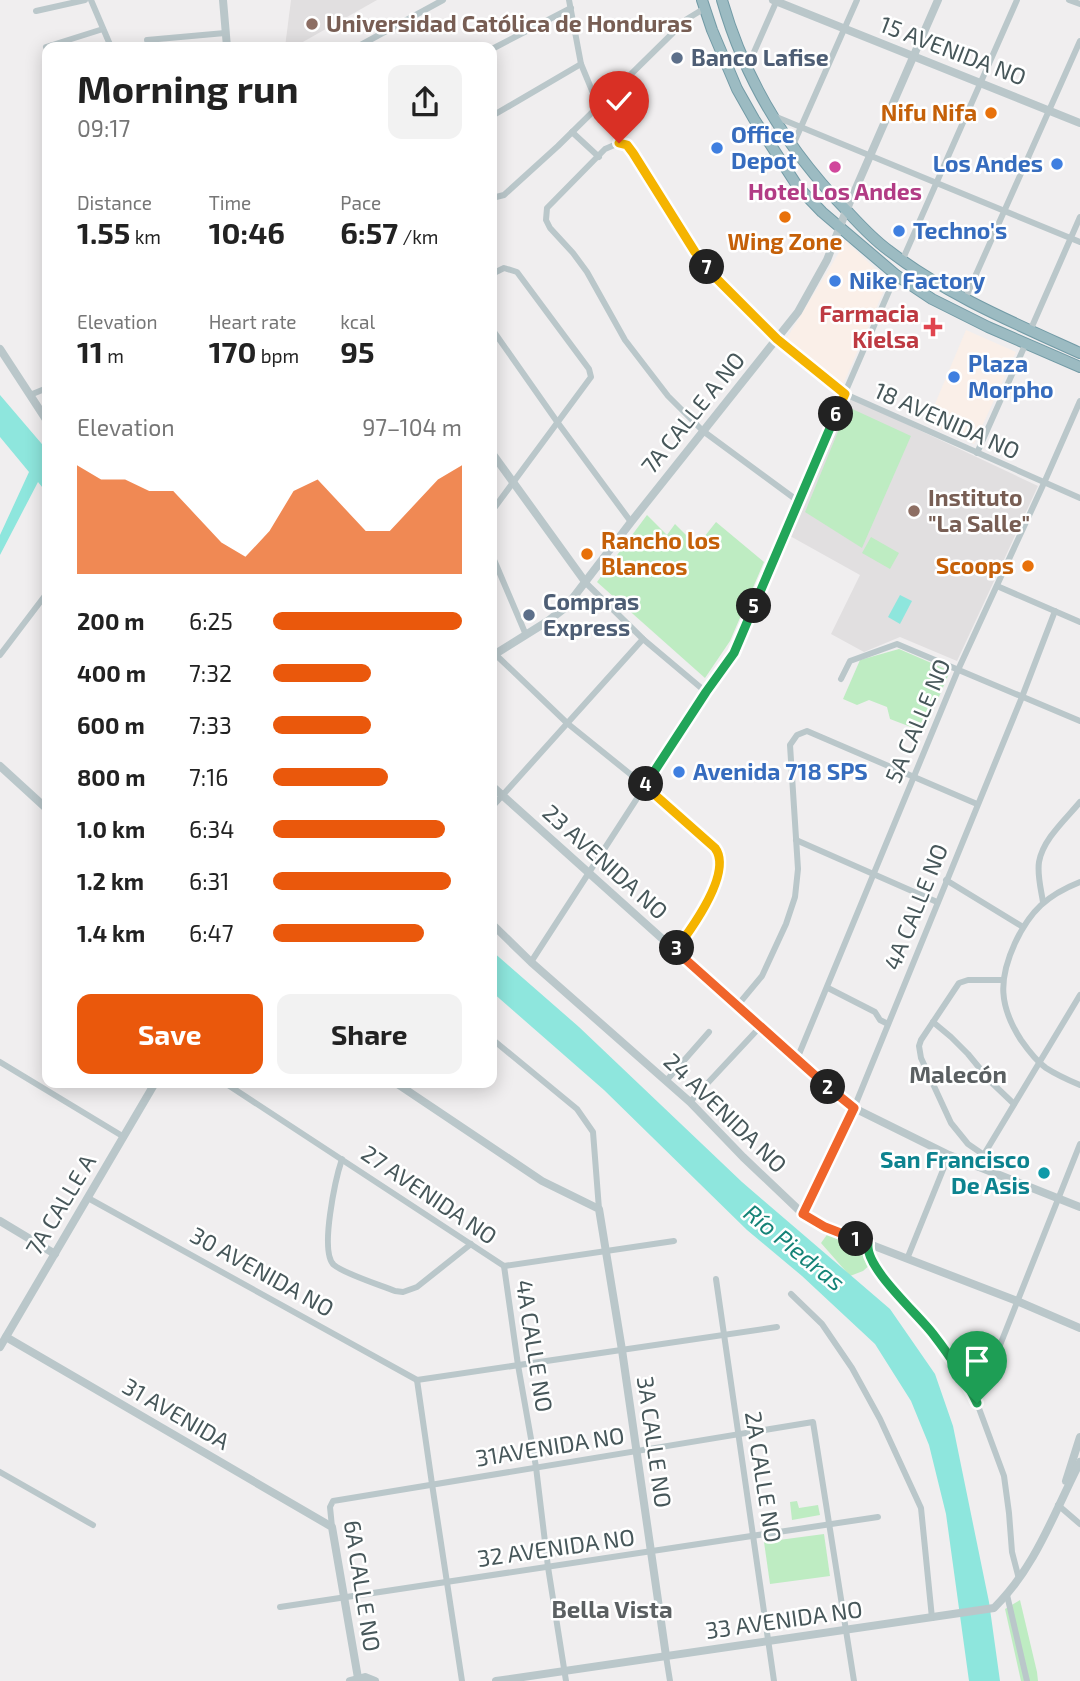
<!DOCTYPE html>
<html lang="en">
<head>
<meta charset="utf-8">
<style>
  body { margin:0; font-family:"Exo 2",sans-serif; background:#f2f2f2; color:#222; height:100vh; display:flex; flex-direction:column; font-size:26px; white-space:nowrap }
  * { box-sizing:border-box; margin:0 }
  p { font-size:23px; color:#767676 }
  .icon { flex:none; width:38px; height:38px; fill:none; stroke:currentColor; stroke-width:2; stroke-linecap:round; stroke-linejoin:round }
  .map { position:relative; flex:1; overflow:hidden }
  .side { position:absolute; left:42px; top:42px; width:455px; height:1046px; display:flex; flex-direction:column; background:#fff; border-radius:14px; box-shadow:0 4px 18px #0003 }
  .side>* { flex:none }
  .pin { position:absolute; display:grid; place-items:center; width:60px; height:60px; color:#fff; margin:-72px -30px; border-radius:50% 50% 50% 0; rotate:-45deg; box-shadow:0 0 7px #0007 }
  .pin .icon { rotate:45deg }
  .km { position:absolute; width:35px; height:35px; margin:-18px; border-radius:50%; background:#222; color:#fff; font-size:19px; line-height:35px; text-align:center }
  .round { display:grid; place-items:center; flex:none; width:74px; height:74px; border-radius:14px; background:#f2f2f2 }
  .headline { display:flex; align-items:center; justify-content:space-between; height:119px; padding:0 35px }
  h1 { font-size:38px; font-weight:700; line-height:52px }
  .stats { display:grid; grid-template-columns:repeat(3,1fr); gap:10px; height:119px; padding:7px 35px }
  .stats div { display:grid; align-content:center }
  .stats b { font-size:30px; font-weight:700 }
  .stats small { font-size:19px; font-weight:400 }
  .stats p { font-size:19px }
  .chart { height:196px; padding:14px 35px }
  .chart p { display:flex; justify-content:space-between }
  .chart svg { width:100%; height:126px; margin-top:7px; fill:#ea580c; opacity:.7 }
  .button { display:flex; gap:14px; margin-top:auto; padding:14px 35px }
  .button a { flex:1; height:80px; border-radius:14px; background:#ea580c; color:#fff; font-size:28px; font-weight:700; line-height:80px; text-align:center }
  .button a+a { background:#f2f2f2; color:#222 }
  ul { padding:0 35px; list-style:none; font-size:23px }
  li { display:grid; grid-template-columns:112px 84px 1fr; align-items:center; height:52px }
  li i { height:18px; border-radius:9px; background:#ea580c }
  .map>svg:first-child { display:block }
  .commercial { fill:#faefe8 }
  .education { fill:#e1dfe0 }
  .green { fill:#beecc2 }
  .water { fill:#8ee6dd }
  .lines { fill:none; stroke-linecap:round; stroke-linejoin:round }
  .trunk-casing { stroke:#739ba6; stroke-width:12 }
  .minor { stroke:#bac7ca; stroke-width:6 }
  .tertiary { stroke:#bac7ca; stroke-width:8 }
  .trunk { stroke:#9cbbc2; stroke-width:10 }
  .split-1-casing { stroke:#fff; stroke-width:14 }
  .split-2-casing { stroke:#fff; stroke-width:14 }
  .split-3-casing { stroke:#fff; stroke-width:14 }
  .split-4-casing { stroke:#fff; stroke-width:14 }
  .split-5-casing { stroke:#fff; stroke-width:14 }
  .split-6-casing { stroke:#fff; stroke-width:14 }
  .split-7-casing { stroke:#fff; stroke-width:14 }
  .split-8-casing { stroke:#fff; stroke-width:14 }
  .split-1 { stroke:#22a559; stroke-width:9 }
  .split-2 { stroke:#f0652b; stroke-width:9 }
  .split-3 { stroke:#f0652b; stroke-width:9 }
  .split-4 { stroke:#f5b400; stroke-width:9 }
  .split-5 { stroke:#22a559; stroke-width:9 }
  .split-6 { stroke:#22a559; stroke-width:9 }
  .split-7 { stroke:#f5b400; stroke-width:9 }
  .split-8 { stroke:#f5b400; stroke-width:9 }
  .education-dot { fill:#8d6e63; stroke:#fff; stroke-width:2.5 }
  .service-dot { fill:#5c6f8a; stroke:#fff; stroke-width:2.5 }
  .food-dot { fill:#e8710a; stroke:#fff; stroke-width:2.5 }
  .shop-dot { fill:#3f7fe0; stroke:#fff; stroke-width:2.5 }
  .hotel-dot { fill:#d1479c; stroke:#fff; stroke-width:2.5 }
  .health-dot { fill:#e0444e; stroke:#fff; stroke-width:2.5 }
  .culture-dot { fill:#0f9aa8; stroke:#fff; stroke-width:2.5 }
  .labels { text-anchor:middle; stroke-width:5; stroke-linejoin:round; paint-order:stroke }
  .education-label { font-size:23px; font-weight:bold; fill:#785e54; stroke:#fff; text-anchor:start }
  .street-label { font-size:23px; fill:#47575a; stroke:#fff }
  .service-label { font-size:23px; font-weight:bold; fill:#4e5e75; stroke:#fff; text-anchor:start }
  .food-label { font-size:23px; font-weight:bold; fill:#c56008; stroke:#fff; text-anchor:end }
  .shop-label { font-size:23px; font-weight:bold; fill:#366cbe; stroke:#fff; text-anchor:start }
  .hotel-label { font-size:23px; font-weight:bold; fill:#b23c85; stroke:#fff }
  .health-label { font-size:23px; font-weight:bold; fill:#be3a42; stroke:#fff; text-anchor:end }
  .culture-label { font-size:23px; font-weight:bold; fill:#0d838f; stroke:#fff; text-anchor:end }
  .neighbourhood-label { font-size:24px; font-weight:bold; fill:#5b6062; stroke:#fff }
  .water-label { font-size:24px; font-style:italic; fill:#148377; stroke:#fff }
</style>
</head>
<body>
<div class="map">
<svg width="1080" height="1681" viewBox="0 0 1080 1681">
  <rect width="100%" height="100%" fill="#f0eeef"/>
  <g class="commercial">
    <polygon points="846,241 888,281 842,387 785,341"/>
    <polygon points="966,330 1016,352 974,444 927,423"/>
  </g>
  <g class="education">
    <polygon points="291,0 377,0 294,47 285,47"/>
    <polygon points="851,398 1038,486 957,661 900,637 864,652 831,634 860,575 790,536"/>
  </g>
  <g class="green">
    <polygon points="848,407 911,436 862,548 805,512"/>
    <polygon points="647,515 667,535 675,524 697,546 716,522 764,562 730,641 705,678 597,582"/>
    <polygon points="871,537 899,553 890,569 862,553"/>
    <polygon points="899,649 950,671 924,732 890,719 887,707 869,700 857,705 843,699 860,660"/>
    <polygon points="829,1232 865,1247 872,1263 863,1271 850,1276 821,1243"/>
    <polygon points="797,1501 799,1508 818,1505 820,1515 792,1520 790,1502"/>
    <polygon points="824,1534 830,1576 770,1584 764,1542"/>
    <polygon points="1020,1600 1037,1672 1038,1681 1021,1681 1005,1609"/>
  </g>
  <g class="water">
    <polygon points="0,395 47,450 47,493 38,482 0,555 0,535 29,472 0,437"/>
    <polygon points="900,595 912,601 900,624 888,617"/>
    <polygon points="492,951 579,1027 742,1182 890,1309 935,1374 953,1426 989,1602 1000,1681 969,1681 946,1514 929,1445 911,1401 875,1344 802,1276 747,1230 604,1090 492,992"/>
  </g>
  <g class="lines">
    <defs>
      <g id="trunk">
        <polyline points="702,0 712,30 737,89 754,119 798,187 822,212 896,275 932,299 988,327 1080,367"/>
        <path d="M722,0C745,81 790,153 849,213C861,226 873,239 888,250C945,294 1014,323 1080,353"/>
      </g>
    </defs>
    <use href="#trunk" class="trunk-casing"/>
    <g class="minor">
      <polyline points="91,0 111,47"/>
      <polyline points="569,0 581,64 598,105"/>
      <polyline points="1069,0 1080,4"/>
      <polyline points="36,11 85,0"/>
      <polyline points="147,40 225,33"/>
      <polyline points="46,47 103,29"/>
      <polyline points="357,47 443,0"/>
      <polyline points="492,49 571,8"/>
      <polyline points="747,68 777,0"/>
      <polyline points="492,116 581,64"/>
      <polyline points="774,116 1080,242"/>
      <polyline points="572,132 599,157"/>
      <polyline points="793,145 857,0"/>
      <polyline points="492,198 504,195 558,146 687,19 705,8"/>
      <polyline points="902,261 1017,0"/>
      <polyline points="492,274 504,268 517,272 589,369 591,377 492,511"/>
      <polyline points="965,299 1080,41"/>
      <polyline points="492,329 558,423 631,522"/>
      <polyline points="1030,331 1080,217"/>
      <polyline points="30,395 47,388"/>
      <polyline points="977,453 1026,343"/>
      <polyline points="798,501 703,431 668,396 625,340 587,272 573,253 550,228 546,220 547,208 605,149 619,143 627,145 695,252 715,277 777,339 845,394 1080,498"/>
      <polyline points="492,555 526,635"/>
      <polyline points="586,583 643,639 706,692"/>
      <polyline points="997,586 1080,622"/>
      <path d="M495,654L567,723L645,786L715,848C733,873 690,930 675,950"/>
      <polyline points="0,655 47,593"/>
      <polyline points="841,679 850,661 897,644 1080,721"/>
      <polyline points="492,807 643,639"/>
      <polyline points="796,840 937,902"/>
      <polyline points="946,880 1023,927"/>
      <path d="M1080,882C1047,895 1030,911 1015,943C998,980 999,1006 1021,1040C1028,1050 1036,1061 1046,1068C1057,1075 1068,1080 1080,1085"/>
      <path d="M1043,902C1041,889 1037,875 1039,862C1043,839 1066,819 1080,802"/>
      <polyline points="531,962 706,692 735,653 798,501 896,275"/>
      <polyline points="828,988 875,1012 880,1020 888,1024"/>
      <polyline points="737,1006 762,976 786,924 795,897 798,869 790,745 797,735 807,731 977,804"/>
      <polyline points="933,1022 951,1037 968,1054 991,1082 1014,1104"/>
      <polyline points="492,1039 577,1109 593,1132 599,1209"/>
      <polyline points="797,1059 958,670 1044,483 1080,401"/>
      <polyline points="0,1062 124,1137"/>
      <polyline points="666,1081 709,1032"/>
      <polyline points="225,1083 504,1266 674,1241"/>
      <polyline points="690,1102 760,1027"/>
      <polyline points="984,1155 968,1144 951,1123 921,1058 919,1046 921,1040 959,983 968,980 1003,980"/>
      <path d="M342,1159C336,1177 319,1252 334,1265C345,1274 380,1285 395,1291L403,1292L417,1287L471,1244"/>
      <polyline points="977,1166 1080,995"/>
      <polyline points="88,1198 417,1380"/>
      <polyline points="803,1214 854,1108 1022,697 1055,611"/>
      <polyline points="868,1244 867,1251 881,1277 933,1333 967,1383 977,1403 1004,1476 1009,1513 1012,1552 1019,1579"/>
      <polyline points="907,1259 949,1155"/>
      <polyline points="504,1266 518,1365 536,1467 548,1567 566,1681"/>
      <polyline points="716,1279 774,1681"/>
      <polyline points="791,1294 822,1324 852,1368 880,1419 921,1508 932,1618"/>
      <polyline points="417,1380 777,1327"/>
      <polyline points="417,1380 432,1484 462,1681"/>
      <polyline points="977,1403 1080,1144"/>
      <polyline points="0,1472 93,1525"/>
      <polyline points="1058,1505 1080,1524"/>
      <polyline points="332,1527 330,1507 333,1501 813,1422 854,1681"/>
      <polyline points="1007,1595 1027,1681"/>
      <polyline points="280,1607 878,1517"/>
      <polyline points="666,1656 670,1681"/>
    </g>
    <g class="tertiary">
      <polyline points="223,0 227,47"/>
      <polyline points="773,0 1080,123"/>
      <polyline points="0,349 47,421"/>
      <polyline points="492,453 586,583"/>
      <polyline points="492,656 548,621 566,607 631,522 798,312 827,260 846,211 938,0"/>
      <polyline points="0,766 47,809"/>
      <polyline points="492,786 823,1083 854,1108 949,1155 1080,1207"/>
      <polyline points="492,924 531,962 690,1102 743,1157 803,1214 825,1227 1017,1301 1080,1328"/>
      <polyline points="396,1083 542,1181 599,1209 622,1350 666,1656"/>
      <polyline points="0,1221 55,1254"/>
      <polyline points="6,1337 332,1527 358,1678"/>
      <polyline points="0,1347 155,1083"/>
      <polyline points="1066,1481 1080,1437"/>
      <polyline points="350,1681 365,1677 375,1681"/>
      <path d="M496,1681L994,1608C1035,1568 1054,1513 1080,1462"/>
    </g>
    <use href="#trunk" class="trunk"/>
  </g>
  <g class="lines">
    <defs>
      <path id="split-1" d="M856,1239L868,1244C865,1268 918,1314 933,1334C950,1356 965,1378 977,1403"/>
      <polyline id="split-2" points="828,1087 854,1108 803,1214 825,1227 856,1239"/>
      <polyline id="split-3" points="677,948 675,950 828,1087"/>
      <path id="split-4" d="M646,784L645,786L715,848C733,872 692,928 677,948"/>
      <polyline id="split-5" points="646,784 706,692 734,653 754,606"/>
      <polyline id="split-6" points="754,606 836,414"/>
      <polyline id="split-7" points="707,267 715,277 777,339 845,394 836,414"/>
      <polyline id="split-8" points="619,143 627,145 633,153 695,252 707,267"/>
    </defs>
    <use href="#split-1" class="split-1-casing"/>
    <use href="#split-2" class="split-2-casing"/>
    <use href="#split-3" class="split-3-casing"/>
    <use href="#split-4" class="split-4-casing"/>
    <use href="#split-5" class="split-5-casing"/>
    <use href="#split-6" class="split-6-casing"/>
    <use href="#split-7" class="split-7-casing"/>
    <use href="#split-8" class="split-8-casing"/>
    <use href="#split-1" class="split-1"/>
    <use href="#split-2" class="split-2"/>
    <use href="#split-3" class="split-3"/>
    <use href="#split-4" class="split-4"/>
    <use href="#split-5" class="split-5"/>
    <use href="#split-6" class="split-6"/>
    <use href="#split-7" class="split-7"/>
    <use href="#split-8" class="split-8"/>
  </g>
  <g class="education-dot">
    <circle cx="312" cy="24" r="7"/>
    <circle cx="914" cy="511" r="7"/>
  </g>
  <g class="service-dot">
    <circle cx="677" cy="58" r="7"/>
    <circle cx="529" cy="615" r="7"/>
  </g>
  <g class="food-dot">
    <circle cx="991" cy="113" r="7"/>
    <circle cx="785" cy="217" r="7"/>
    <circle cx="587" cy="554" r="7"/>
    <circle cx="1028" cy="566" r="7"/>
  </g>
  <g class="shop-dot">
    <circle cx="717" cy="148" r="7"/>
    <circle cx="1057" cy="164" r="7"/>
    <circle cx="899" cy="231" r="7"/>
    <circle cx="835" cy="281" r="7"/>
    <circle cx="954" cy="377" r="7"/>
    <circle cx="679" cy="772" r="7"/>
  </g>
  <circle class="hotel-dot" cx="835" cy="167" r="7"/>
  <path class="health-dot" d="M929.5 316.5h7v7h7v7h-7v7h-7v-7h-7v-7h7z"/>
  <circle class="culture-dot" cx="1044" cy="1173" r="7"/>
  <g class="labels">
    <g class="education-label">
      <text x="326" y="32">Universidad Católica de Honduras</text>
      <text x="928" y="506">Instituto<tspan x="928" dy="26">"La Salle"</tspan></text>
    </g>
    <g class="street-label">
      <text transform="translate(953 51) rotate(21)" y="8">15 AVENIDA NO</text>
      <text transform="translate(693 413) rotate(-51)" y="8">7A CALLE A NO</text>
      <text transform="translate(947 421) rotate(24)" y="8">18 AVENIDA NO</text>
      <text transform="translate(918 721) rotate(-67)" y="8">5A CALLE NO</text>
      <text transform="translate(605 862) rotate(42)" y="8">23 AVENIDA NO</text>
      <text transform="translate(916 907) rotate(-68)" y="8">4A CALLE NO</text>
      <text transform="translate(725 1113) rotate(44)" y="8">24 AVENIDA NO</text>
      <text transform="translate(429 1195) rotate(34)" y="8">27 AVENIDA NO</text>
      <text transform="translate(61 1205) rotate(-59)" y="8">7A CALLE A</text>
      <text transform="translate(262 1272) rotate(29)" y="8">30 AVENIDA NO</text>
      <text transform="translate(534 1346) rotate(81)" y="8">4A CALLE NO</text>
      <text transform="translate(176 1414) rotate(30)" y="8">31 AVENIDA</text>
      <text transform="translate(654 1442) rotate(82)" y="8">3A CALLE NO</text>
      <text transform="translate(550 1447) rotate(-9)" y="8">31AVENIDA NO</text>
      <text transform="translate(763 1477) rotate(81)" y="8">2A CALLE NO</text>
      <text transform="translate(556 1548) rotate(-8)" y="8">32 AVENIDA NO</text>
      <text transform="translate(362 1586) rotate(81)" y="8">6A CALLE NO</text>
      <text transform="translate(784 1620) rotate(-8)" y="8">33 AVENIDA NO</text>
    </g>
    <g class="service-label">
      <text x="691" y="66">Banco Lafise</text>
      <text x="543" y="610">Compras<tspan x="543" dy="26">Express</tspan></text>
    </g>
    <g class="food-label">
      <text x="977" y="121">Nifu Nifa</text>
      <text x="785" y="250" text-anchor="middle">Wing Zone</text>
      <text x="601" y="549" text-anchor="start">Rancho los<tspan x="601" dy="26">Blancos</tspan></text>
      <text x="1014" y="574">Scoops</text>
    </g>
    <g class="shop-label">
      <text x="731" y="143">Office<tspan x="731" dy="26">Depot</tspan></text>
      <text x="1043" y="172" text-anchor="end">Los Andes</text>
      <text x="913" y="239">Techno's</text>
      <text x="849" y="289">Nike Factory</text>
      <text x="968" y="372">Plaza<tspan x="968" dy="26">Morpho</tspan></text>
      <text x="693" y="780">Avenida 718 SPS</text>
    </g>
    <g class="hotel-label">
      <text x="835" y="200">Hotel Los Andes</text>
    </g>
    <g class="health-label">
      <text x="919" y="322">Farmacia<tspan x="919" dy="26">Kielsa</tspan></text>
    </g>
    <g class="culture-label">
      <text x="1030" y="1168">San Francisco<tspan x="1030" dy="26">De Asis</tspan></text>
    </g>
    <g class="neighbourhood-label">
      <text x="958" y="1083">Malecón</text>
      <text x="612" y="1618">Bella Vista</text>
    </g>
    <g class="water-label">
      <text transform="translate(794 1248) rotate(39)" y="8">Río Piedras</text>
    </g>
  </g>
</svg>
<div class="pin" style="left:977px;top:1403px;background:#1e9e55"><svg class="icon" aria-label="arrive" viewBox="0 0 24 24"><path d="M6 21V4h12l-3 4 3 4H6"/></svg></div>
<div class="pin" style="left:619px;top:143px;background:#d93025"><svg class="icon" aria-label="check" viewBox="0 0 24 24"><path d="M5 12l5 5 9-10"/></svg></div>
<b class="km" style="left:856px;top:1239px">1</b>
<b class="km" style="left:828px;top:1087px">2</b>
<b class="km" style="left:677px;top:948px">3</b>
<b class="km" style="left:646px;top:784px">4</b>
<b class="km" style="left:754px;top:606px">5</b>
<b class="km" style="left:836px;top:414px">6</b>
<b class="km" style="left:707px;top:267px">7</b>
<section class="side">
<div class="headline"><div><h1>Morning run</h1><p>09:17</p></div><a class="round"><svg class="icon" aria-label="share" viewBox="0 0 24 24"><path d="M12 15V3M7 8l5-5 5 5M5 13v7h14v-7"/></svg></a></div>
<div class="stats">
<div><p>Distance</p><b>1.55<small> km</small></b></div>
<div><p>Time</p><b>10:46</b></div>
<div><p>Pace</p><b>6:57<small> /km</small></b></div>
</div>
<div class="stats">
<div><p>Elevation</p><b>11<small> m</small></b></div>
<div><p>Heart rate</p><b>170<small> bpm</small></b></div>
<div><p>kcal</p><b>95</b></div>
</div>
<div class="chart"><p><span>Elevation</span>97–104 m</p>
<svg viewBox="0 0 160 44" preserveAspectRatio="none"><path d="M0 44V6L10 11L20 11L30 15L40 15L50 24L60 33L70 38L80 29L90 15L100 11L110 20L120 29L130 29L140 20L150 11L160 6V44z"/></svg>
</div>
<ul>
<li><b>200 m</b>6:25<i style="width:100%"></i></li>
<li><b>400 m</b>7:32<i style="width:52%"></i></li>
<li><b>600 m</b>7:33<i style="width:52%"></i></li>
<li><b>800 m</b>7:16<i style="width:61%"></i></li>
<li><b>1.0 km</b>6:34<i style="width:91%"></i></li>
<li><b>1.2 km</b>6:31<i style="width:94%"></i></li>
<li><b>1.4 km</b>6:47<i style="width:80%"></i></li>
</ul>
<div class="button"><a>Save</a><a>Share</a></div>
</section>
</div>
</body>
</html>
